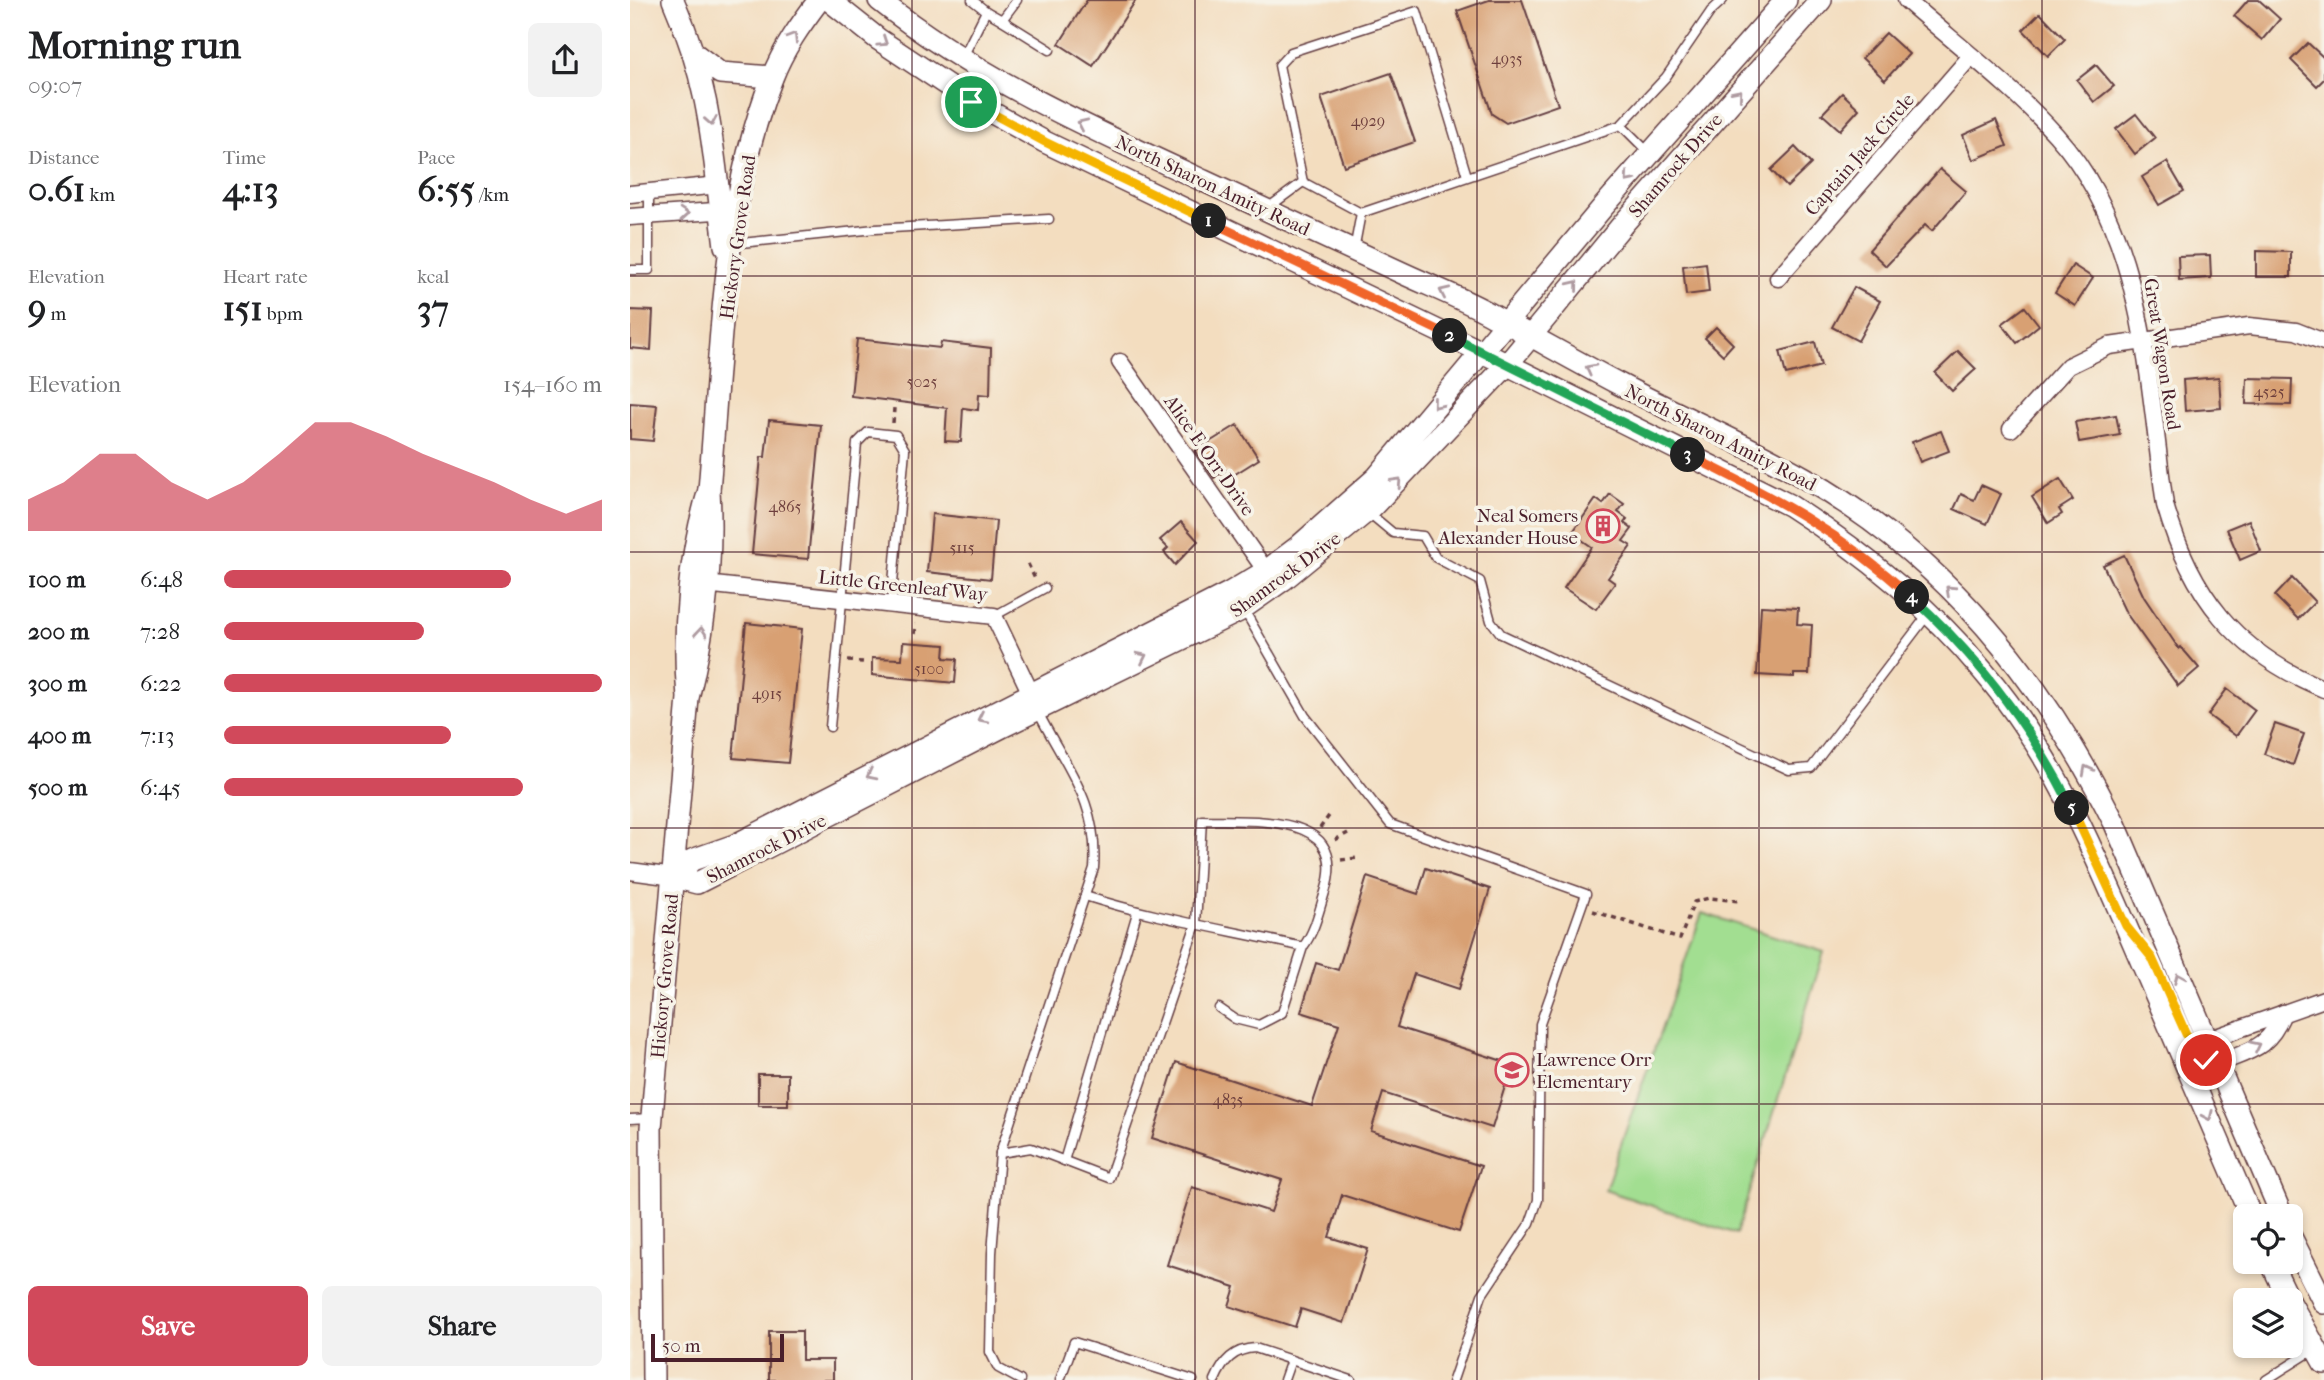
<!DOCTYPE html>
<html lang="en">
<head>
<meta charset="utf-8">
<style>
  body { margin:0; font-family:"IM FELL French Canon",serif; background:#f2f2f2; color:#202124; height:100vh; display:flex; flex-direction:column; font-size:26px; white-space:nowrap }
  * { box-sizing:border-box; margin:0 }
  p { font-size:23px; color:#757577 }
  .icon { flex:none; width:38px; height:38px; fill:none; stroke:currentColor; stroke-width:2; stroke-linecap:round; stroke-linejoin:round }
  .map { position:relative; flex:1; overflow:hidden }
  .sheet { display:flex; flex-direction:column; background:#fff; width:630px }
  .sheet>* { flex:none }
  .tools { position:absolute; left:1603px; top:1204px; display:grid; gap:14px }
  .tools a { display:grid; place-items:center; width:70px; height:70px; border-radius:10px; background:#fff; box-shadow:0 4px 10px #0003; font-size:35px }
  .scale { position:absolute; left:21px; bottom:18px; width:133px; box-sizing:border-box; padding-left:7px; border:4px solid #4a1f2b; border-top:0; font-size:19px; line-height:24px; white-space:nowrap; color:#4a1f2b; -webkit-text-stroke:5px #f7f3e8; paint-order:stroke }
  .pin { position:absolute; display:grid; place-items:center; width:60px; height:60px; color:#fff; margin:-30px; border:4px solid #fff; border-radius:50%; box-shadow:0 2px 7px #0007 }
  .km { position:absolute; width:35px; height:35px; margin:-18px; border-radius:50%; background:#222; color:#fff; font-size:19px; line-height:35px; text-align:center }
  .round { display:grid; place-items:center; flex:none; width:74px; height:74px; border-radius:10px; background:#f2f2f2 }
  .head { display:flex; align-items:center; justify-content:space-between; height:119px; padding:0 28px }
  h1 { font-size:38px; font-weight:700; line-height:52px }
  .figures { display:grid; grid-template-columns:repeat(3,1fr); gap:10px; height:119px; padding:7px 28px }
  .figures div { display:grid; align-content:center }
  .figures b { font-size:35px; font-weight:700 }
  .figures small { font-size:19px; font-weight:400 }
  .figures p { font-size:19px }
  .chart { height:196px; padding:14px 28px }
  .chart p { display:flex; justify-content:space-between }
  .chart svg { width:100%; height:126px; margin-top:7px; fill:#d1495b; opacity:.7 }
  .action { display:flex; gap:14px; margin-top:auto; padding:14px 28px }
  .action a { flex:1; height:80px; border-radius:10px; background:#d1495b; color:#fff; font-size:28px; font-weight:700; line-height:80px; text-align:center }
  .action a+a { background:#f2f2f2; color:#202124 }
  ul { padding:0 28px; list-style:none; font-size:23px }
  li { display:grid; grid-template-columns:112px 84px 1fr; align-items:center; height:52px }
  li i { height:18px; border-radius:9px; background:#d1495b }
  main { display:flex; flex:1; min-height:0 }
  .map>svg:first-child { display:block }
  .green { fill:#a2de91; stroke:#767e5e; stroke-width:2 }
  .building { fill:#d8a073 }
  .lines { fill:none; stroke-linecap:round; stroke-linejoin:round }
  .lane-casing { stroke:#633c41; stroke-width:11 }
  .street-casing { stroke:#633c41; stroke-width:19 }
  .secondary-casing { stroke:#633c41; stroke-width:24 }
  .path { stroke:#633c41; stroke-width:3.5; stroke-dasharray:5 5; stroke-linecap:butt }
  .lane { stroke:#fff; stroke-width:8 }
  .street { stroke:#fff; stroke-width:16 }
  .secondary { stroke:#fff; stroke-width:21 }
  .oneway { stroke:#ae9aa0 }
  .split-1-casing { stroke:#fff; stroke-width:14 }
  .split-2-casing { stroke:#fff; stroke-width:14 }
  .split-3-casing { stroke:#fff; stroke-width:14 }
  .split-4-casing { stroke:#fff; stroke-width:14 }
  .split-5-casing { stroke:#fff; stroke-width:14 }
  .split-6-casing { stroke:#fff; stroke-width:14 }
  .split-1 { stroke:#f5b400; stroke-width:9 }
  .split-2 { stroke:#f0652b; stroke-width:9 }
  .split-3 { stroke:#22a559; stroke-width:9 }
  .split-4 { stroke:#f0652b; stroke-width:9 }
  .split-5 { stroke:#22a559; stroke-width:9 }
  .split-6 { stroke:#f5b400; stroke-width:9 }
  .grid { fill:none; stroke:#4a1f2b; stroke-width:2; stroke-opacity:0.55 }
  .labels { text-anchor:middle; stroke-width:7; stroke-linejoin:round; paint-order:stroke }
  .number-label { font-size:16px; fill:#6e3f3d }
  .street-label { font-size:19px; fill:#4a1f2b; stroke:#f7f3e8 }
  .poi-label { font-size:19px; fill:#4a1f2b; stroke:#f7f3e8; text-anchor:end }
</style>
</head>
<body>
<main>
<section class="sheet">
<div class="head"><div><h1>Morning run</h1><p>09:07</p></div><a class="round"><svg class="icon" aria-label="share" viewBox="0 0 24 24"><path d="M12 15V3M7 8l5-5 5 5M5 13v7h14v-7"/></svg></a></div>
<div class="figures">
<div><p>Distance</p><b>0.61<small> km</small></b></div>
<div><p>Time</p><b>4:13</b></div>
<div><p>Pace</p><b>6:55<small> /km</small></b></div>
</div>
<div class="figures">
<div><p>Elevation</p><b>9<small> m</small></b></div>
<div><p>Heart rate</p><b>151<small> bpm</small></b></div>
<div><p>kcal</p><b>37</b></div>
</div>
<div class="chart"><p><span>Elevation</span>154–160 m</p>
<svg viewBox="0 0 160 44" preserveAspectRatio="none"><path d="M0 44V33L10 27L20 17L30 17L40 27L50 33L60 27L70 17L80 6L90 6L100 11L110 17L120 22L130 27L140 33L150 38L160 33V44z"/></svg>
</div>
<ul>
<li><b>100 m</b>6:48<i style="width:76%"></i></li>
<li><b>200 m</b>7:28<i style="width:53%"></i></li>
<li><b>300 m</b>6:22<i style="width:100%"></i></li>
<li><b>400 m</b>7:13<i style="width:60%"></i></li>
<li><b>500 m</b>6:45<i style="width:79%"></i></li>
</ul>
<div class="action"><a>Save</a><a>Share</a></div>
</section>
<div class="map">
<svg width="1694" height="1380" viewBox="0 0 1694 1380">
  <rect width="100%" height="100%" fill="#f7f3e8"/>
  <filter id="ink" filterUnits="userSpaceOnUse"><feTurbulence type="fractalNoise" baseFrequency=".0143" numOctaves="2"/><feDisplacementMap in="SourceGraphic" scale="14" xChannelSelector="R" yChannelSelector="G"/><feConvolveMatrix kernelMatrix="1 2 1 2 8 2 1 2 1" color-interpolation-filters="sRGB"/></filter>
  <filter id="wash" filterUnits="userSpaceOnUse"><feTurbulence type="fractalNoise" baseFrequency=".00686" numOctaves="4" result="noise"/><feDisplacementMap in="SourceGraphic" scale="28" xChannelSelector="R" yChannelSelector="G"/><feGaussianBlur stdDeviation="1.57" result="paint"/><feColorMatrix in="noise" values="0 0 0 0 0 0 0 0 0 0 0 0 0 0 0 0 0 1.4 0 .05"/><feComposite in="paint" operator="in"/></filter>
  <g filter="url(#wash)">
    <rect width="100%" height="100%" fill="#f3ddbf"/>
    <polygon class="green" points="1072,913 1194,952 1106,1234 975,1190"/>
    <g id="blocks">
      <g class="building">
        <polygon points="457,0 506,0 463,66 429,44"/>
        <polygon points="859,0 892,0 928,105 876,123 862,114 827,11"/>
        <polygon points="1618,0 1629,0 1650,19 1632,40 1604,16"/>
        <polygon points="1410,13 1435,39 1418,56 1393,30"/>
        <polygon points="1256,33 1279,54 1255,80 1232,58"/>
        <polygon points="1678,43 1694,58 1694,79 1687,86 1661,60"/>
        <polygon points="1466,65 1484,86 1464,102 1447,80"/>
        <polygon points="761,73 785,142 714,166 691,97"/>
        <polygon points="1212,93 1229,109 1210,130 1192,114"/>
        <polygon points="1506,114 1525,138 1505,154 1486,129"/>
        <polygon points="1366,120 1377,146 1343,160 1333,135"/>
        <polygon points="1165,147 1181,164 1157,187 1141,170"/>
        <polygon points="1537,162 1554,191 1529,205 1512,177"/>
        <polygon points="1310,169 1336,191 1302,231 1295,225 1256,266 1239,250"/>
        <polygon points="1626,251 1661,252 1661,277 1626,277"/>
        <polygon points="1580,255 1581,278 1549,280 1548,256"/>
        <polygon points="1076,263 1079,292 1056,295 1053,266"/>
        <polygon points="1443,265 1463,278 1445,306 1425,293"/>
        <polygon points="1224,287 1250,301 1228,341 1202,327"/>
        <polygon points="1395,307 1409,325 1387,343 1372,324"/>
        <polygon points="0,310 23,311 21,350 0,348"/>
        <polygon points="1086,327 1103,344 1093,355 1075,338"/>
        <polygon points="227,339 310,348 311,342 361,348 360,395 349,394 348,410 333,408 331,442 315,441 317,408 221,396"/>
        <polygon points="1185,342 1191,366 1156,375 1150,351"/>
        <polygon points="1328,351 1346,369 1322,391 1305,373"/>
        <polygon points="1589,377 1591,408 1555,411 1553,380"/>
        <polygon points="1617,378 1662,379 1661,405 1616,404"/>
        <polygon points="0,403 27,405 23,441 0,439"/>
        <polygon points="1486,415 1490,435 1449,442 1445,422"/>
        <polygon points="139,420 191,425 178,559 122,554 131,457 135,457"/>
        <polygon points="607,425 629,459 602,476 597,470 584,478 565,451"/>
        <polygon points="1311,431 1319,451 1290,462 1282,442"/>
        <polygon points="1430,479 1443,500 1429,509 1432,514 1418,523 1402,497"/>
        <polygon points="1351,485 1371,494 1357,524 1324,509 1331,494 1344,500"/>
        <polygon points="980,494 994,504 988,512 997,519 994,523 1002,529 993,541 1001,546 978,578 985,583 966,609 934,588 962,547 942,533 966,499 973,504"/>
        <polygon points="302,514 366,521 361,579 297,572"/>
        <polygon points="1619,520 1631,551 1610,560 1597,529"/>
        <polygon points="551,522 568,541 545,565 534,552 538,548 530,540"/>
        <polygon points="1494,555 1514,597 1549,649 1551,647 1569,668 1548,686 1496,613 1473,565"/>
        <polygon points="1662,578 1685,602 1668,619 1645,596"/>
        <polygon points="1131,606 1168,608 1167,624 1182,625 1179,674 1164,674 1164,677 1127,675"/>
        <polygon points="116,623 172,629 158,763 103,758"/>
        <polygon points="273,642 315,645 314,658 327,659 325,683 242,675 242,658 272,659"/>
        <polygon points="1597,689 1625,710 1606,736 1578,715"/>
        <polygon points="1645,724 1674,734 1663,765 1634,754"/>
        <polygon points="796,868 860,889 829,989 784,974 767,1027 882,1064 862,1128 753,1093 741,1131 851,1166 829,1232 712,1195 699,1237 738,1249 714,1323 671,1309 665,1327 599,1306 605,1287 537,1265 562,1187 641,1212 652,1180 522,1138 546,1062 682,1106 709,1024 671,1012 686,963 708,970 737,877 788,894"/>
        <rect x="128" y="1074" width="30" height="31"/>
        <polygon points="139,1331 172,1331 172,1360 203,1360 203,1380 139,1380"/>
      </g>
    </g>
  </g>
  <g filter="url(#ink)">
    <use href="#blocks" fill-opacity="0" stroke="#633c41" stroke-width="2"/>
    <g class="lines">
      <defs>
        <g id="lane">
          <polyline points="356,11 372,20 387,0"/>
          <polyline points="372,20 420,50"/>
          <polyline points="333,57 356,11 342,0"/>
          <polyline points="991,125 1036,77 1081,11 1093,0"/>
          <polyline points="639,207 673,182"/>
          <polyline points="731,213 673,182 649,65 661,52 787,11 837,176"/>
          <polyline points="102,244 245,229 419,219"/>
          <polyline points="724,250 731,213 991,125 1018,152"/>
          <polyline points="0,270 19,270 19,192"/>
          <polyline points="739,513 763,533 793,536 806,558 850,581 861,621 871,634 1159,770 1181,768 1299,613"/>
          <polyline points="613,608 675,716 760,824 956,894 910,1024 908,1200 900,1223 852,1295 823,1380"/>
          <polyline points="364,616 415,588"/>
          <polyline points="200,727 227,443 238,432 266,435 275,450 261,605"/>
          <polyline points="589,1008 605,1019 629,1025 652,1013 673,947"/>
          <polyline points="0,1119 21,1118"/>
          <path d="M370,1153L401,1148L479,1178L566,924L572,820C624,822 721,811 695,892C689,911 685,931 673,947C600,930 527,919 455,896"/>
          <polyline points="434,1161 507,913"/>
          <path d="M390,1380L368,1368L360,1352L362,1253L370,1153L464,868C469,802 436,768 408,712"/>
          <polyline points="430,1380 444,1342 563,1380"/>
          <path d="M585,1380C593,1361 604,1349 625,1348L721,1380"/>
          <polyline points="654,1380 661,1360"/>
          <polyline points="1636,1380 1685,1349"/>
        </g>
        <g id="street">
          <path d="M1276,0C1326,44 1381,85 1426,135C1515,234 1517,379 1535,505C1561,595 1606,653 1694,689"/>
          <polyline points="0,194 89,185"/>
          <polyline points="0,217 99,210"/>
          <polyline points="1148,278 1341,56"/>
          <polyline points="490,362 636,571"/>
          <polyline points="1381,429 1438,366 1479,346 1619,326 1666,331 1694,342"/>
          <polyline points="75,584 364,616 405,702"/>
          <polyline points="0,871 44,877"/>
          <polyline points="1575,1041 1694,999"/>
          <path d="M1585,1065C1620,1050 1638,1050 1653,1013"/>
        </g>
        <g id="secondary">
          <path d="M43,0C82,89 83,153 95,246"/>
          <path d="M199,0L248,39L341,101L415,142L850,351L1159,505C1231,551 1297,604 1352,670C1425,755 1468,861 1512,963C1548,1047 1585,1132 1621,1216"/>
          <path d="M249,0C347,78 461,129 574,181C639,211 703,241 768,271C800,286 834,299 864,316C907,339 949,363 991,385C1052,417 1116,444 1175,478C1317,559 1413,680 1485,824L1652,1216"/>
          <polyline points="65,54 90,73 142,77"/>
          <path d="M79,490C91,354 91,207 142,78C153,49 171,24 189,0"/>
          <polyline points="44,877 67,883 372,727 609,611 653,580 741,508 876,366 993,224 1191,0"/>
          <polyline points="44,877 62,860 105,845 599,593 636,571 669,546 747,477 973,207 1156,0"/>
          <polyline points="1661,1237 1694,1303"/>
          <polyline points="1641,1262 1659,1300"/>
          <polyline points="1661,1304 1694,1363"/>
          <path d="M23,1380L21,1128L58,698C75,631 83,559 79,490C59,556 52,629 58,698"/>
        </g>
      </defs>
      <use href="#lane" class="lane-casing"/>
      <use href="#street" class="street-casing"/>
      <use href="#secondary" class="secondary-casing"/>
      <g class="path">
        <polyline points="263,423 264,408"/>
        <polyline points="398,564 406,581"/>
        <polyline points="285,634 286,624"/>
        <polyline points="218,661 233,662"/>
        <polyline points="690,828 701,813"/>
        <polyline points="705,840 718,833"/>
        <polyline points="711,860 727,858"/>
        <polyline points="963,911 1050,939 1064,902 1079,898 1111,901"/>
      </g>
      <use href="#lane" class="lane"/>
      <use href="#street" class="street"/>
      <use href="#secondary" class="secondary"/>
    </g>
    <defs><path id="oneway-chevron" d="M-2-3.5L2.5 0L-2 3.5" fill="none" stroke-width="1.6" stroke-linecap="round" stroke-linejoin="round" transform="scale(1.75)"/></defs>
    <g class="oneway">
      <use href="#oneway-chevron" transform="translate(163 37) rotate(-58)"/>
      <use href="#oneway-chevron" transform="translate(253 42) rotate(34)"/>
      <use href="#oneway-chevron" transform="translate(1108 94) rotate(-49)"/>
      <use href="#oneway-chevron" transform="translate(81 121) rotate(80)"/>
      <use href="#oneway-chevron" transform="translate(452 124) rotate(-155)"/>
      <use href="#oneway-chevron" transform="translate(999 178) rotate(131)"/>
      <use href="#oneway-chevron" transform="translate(54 214) rotate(-4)"/>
      <use href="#oneway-chevron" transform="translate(944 285) rotate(-51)"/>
      <use href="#oneway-chevron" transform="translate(814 292) rotate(-155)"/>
      <use href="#oneway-chevron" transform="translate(960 369) rotate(-152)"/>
      <use href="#oneway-chevron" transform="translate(807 404) rotate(129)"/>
      <use href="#oneway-chevron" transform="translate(767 482) rotate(-47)"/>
      <use href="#oneway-chevron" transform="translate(1320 590) rotate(-137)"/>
      <use href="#oneway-chevron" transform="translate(71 632) rotate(-85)"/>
      <use href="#oneway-chevron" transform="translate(512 657) rotate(-26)"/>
      <use href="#oneway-chevron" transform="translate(352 718) rotate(154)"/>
      <use href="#oneway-chevron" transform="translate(1457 770) rotate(-118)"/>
      <use href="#oneway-chevron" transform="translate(241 775) rotate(153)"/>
      <use href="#oneway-chevron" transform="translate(1549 978) rotate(-113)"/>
      <use href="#oneway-chevron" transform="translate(1626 1046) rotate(-26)"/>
      <use href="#oneway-chevron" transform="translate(1578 1116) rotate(66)"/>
    </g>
  </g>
  <g class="lines" filter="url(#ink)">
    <defs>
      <polyline id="split-1" points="341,102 415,142 579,221"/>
      <polyline id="split-2" points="579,221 820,336"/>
      <polyline id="split-3" points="820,336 1058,455"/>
      <path id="split-4" d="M1058,455C1144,497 1210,532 1282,597"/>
      <path id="split-5" d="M1282,597C1348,657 1402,728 1442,808"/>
      <polyline id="split-6" points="1442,808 1496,926 1522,958 1556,1034 1576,1060"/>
    </defs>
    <use href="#split-1" class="split-1-casing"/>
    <use href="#split-2" class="split-2-casing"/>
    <use href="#split-3" class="split-3-casing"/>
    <use href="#split-4" class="split-4-casing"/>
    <use href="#split-5" class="split-5-casing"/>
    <use href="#split-6" class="split-6-casing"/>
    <use href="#split-1" class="split-1"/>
    <use href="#split-2" class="split-2"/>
    <use href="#split-3" class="split-3"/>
    <use href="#split-4" class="split-4"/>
    <use href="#split-5" class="split-5"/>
    <use href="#split-6" class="split-6"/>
  </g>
  <path class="grid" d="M282,0V1380M565,0V1380M847,0V1380M1129,0V1380M1412,0V1380M0,276H1694M0,552H1694M0,828H1694M0,1104H1694"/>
  <defs>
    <symbol id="building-ring" viewBox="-11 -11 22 22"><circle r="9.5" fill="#f7f3e8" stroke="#d1495b" stroke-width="1.5"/><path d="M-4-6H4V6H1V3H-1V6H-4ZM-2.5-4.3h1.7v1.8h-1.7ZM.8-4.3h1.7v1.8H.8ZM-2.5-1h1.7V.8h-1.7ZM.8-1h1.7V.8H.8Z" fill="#d1495b"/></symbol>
    <symbol id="school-ring" viewBox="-11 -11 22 22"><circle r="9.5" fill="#f7f3e8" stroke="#d1495b" stroke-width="1.5"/><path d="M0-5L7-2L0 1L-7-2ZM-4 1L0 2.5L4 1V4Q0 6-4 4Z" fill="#d1495b"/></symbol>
  </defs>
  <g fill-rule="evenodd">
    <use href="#building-ring" x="954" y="507" width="38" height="38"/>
    <use href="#school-ring" x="863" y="1051" width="38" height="38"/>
  </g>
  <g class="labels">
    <g class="number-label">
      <text x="877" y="64">4935</text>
      <text x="738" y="126">4929</text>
      <text x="292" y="387">5025</text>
      <text x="1639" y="397">4525</text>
      <text x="155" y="512">4865</text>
      <text x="332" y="553">5115</text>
      <text x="299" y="674">5100</text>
      <text x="137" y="699">4915</text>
      <text x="598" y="1105">4835</text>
    </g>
    <g class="street-label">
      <text transform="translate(1229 154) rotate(-49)" y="7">Captain Jack Circle</text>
      <text transform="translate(1045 165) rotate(-49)" y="7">Shamrock Drive</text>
      <text transform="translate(583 185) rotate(25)" y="7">North Sharon Amity Road</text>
      <text transform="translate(107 237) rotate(-82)" y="7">Hickory Grove Road</text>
      <text transform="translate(1533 354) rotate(81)" y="7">Great Wagon Road</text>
      <text transform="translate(1091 437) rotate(27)" y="7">North Sharon Amity Road</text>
      <text transform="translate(580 455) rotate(55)" y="7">Alice E Orr Drive</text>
      <text transform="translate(655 574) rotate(-36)" y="7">Shamrock Drive</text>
      <text transform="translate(273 585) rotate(6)" y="7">Little Greenleaf Way</text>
      <text transform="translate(136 848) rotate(-27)" y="7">Shamrock Drive</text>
      <text transform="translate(34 976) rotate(-85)" y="7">Hickory Grove Road</text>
    </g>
    <g class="poi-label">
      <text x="948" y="522">Neal Somers<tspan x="948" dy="22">Alexander House</tspan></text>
      <text x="906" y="1066" text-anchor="start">Lawrence Orr<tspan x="906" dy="22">Elementary</tspan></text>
    </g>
  </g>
</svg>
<div class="tools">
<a><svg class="icon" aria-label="locate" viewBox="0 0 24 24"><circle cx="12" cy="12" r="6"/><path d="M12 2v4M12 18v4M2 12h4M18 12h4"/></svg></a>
<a><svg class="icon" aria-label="layers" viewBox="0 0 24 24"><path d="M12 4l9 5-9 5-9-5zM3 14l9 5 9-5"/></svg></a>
</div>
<div class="scale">50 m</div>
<div class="pin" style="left:341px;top:102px;background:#1e9e55"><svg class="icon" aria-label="arrive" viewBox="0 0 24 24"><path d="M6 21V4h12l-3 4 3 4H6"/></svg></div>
<div class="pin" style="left:1576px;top:1060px;background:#d93025"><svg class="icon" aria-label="check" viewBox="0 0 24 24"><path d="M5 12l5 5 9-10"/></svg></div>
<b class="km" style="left:579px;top:221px">1</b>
<b class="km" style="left:820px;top:336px">2</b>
<b class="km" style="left:1058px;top:455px">3</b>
<b class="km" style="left:1282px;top:597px">4</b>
<b class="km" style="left:1442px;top:808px">5</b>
</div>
</main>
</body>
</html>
